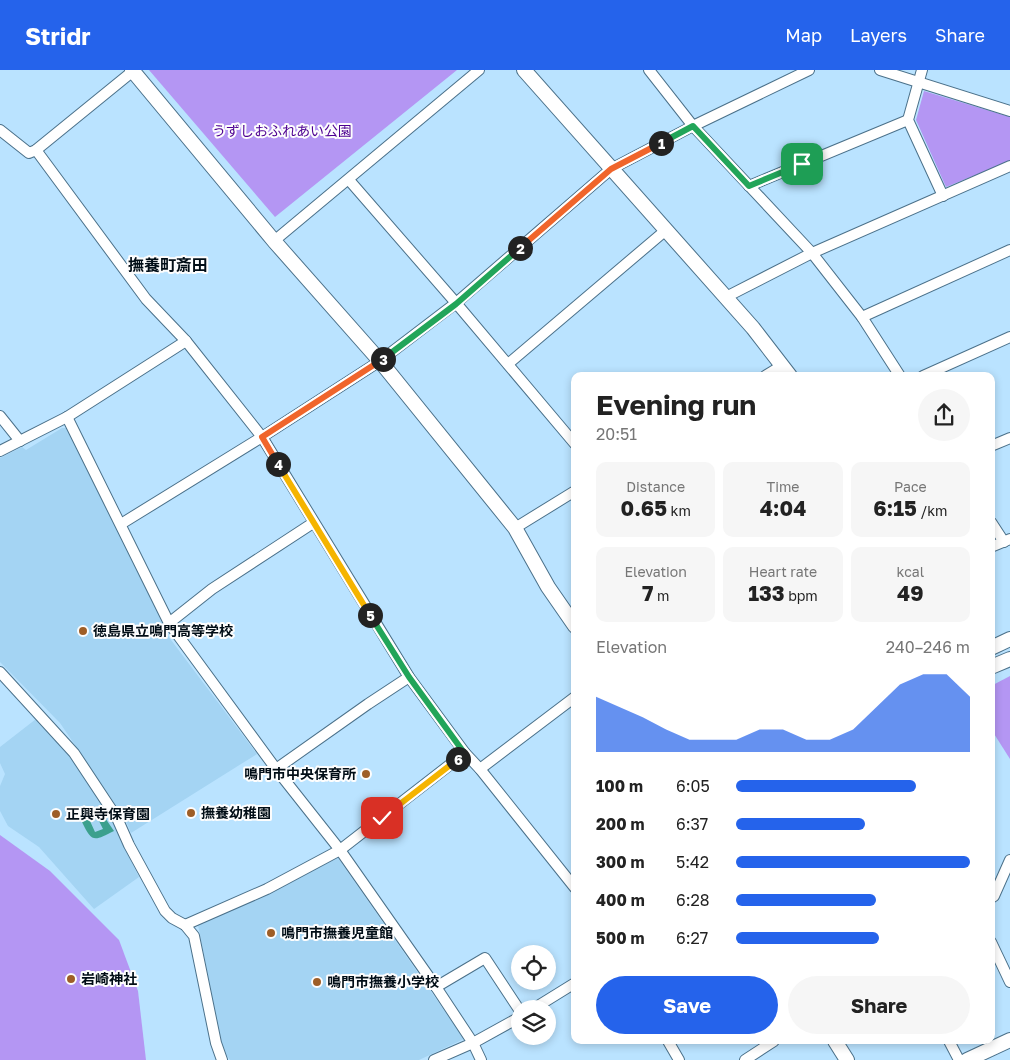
<!DOCTYPE html>
<html lang="en">
<head>
<meta charset="utf-8">
<style>
  body { margin:0; font-family:"Golos Text","Noto Sans JP",sans-serif; background:#f6f6f6; color:#222; height:100vh; display:flex; flex-direction:column; font-size:19px; white-space:nowrap }
  * { box-sizing:border-box; margin:0 }
  p { font-size:16px; color:#767676 }
  .icon { flex:none; width:28px; height:28px; fill:none; stroke:currentColor; stroke-width:2; stroke-linecap:round; stroke-linejoin:round }
  .map { position:relative; flex:1; overflow:hidden }
  .side { position:absolute; left:571px; top:302px; width:424px; height:672px; display:flex; flex-direction:column; background:#fff; border-radius:10px; box-shadow:0 2px 8px #0003 }
  .side>* { flex:none }
  .fabs { position:absolute; left:511px; top:875px; display:grid; gap:10px }
  .fabs a { display:grid; place-items:center; width:45px; height:45px; border-radius:50%; background:#fff; box-shadow:0 2px 8px #0003; font-size:25px }
  .pin { position:absolute; display:grid; place-items:center; width:42px; height:42px; color:#fff; margin:-21px; border-radius:10px; box-shadow:0 2px 8px #0006 }
  .km { position:absolute; width:25px; height:25px; margin:-12px; border-radius:50%; background:#222; color:#fff; font-size:14px; line-height:25px; text-align:center }
  .round { display:grid; place-items:center; flex:none; width:52px; height:52px; border-radius:26px; background:#f6f6f6 }
  .summary { display:flex; align-items:center; justify-content:space-between; height:85px; padding:0 25px }
  h1 { font-size:28px; font-weight:700; line-height:38px }
  .metrics { display:grid; grid-template-columns:repeat(3,1fr); gap:8px; height:85px; padding:5px 25px }
  .metrics div { display:grid; align-content:center; border-radius:10px; background:#f6f6f6; text-align:center }
  .metrics b { font-size:21px; font-weight:700 }
  .metrics small { font-size:14px; font-weight:400 }
  .metrics p { font-size:14px }
  .chart { height:140px; padding:10px 25px }
  .chart p { display:flex; justify-content:space-between }
  .chart svg { width:100%; height:90px; margin-top:5px; fill:#2563eb; opacity:.7 }
  .action { display:flex; gap:10px; margin-top:auto; padding:10px 25px }
  .action a { flex:1; height:58px; border-radius:30px; background:#2563eb; color:#fff; font-size:20px; font-weight:700; line-height:58px; text-align:center }
  .action a+a { background:#f6f6f6; color:#222 }
  ul { padding:0 25px; list-style:none; font-size:16px }
  li { display:grid; grid-template-columns:80px 60px 1fr; align-items:center; height:38px }
  li i { height:12px; border-radius:6px; background:#2563eb }
  header { display:flex; align-items:center; gap:30px; box-sizing:border-box; height:70px; padding:0 25px; background:#2563eb; color:#fff }
  header strong { font-size:24px }
  nav { display:flex; gap:28px; margin-inline-start:auto; font-size:18px }
  .map>svg:first-child { display:block }
  .built { fill:#a4d4f3 }
  .green { fill:#b496f3 }
  .water { fill:#3ba08d; fill-rule:evenodd }
  .lines { fill:none; stroke-linecap:round; stroke-linejoin:round }
  .street-casing { stroke:#4b718a; stroke-width:12 }
  .secondary-casing { stroke:#4b718a; stroke-width:16 }
  .street { stroke:#fff; stroke-width:10 }
  .secondary { stroke:#fff; stroke-width:14 }
  .split-1-casing { stroke:#fff; stroke-width:10 }
  .split-2-casing { stroke:#fff; stroke-width:10 }
  .split-3-casing { stroke:#fff; stroke-width:10 }
  .split-4-casing { stroke:#fff; stroke-width:10 }
  .split-5-casing { stroke:#fff; stroke-width:10 }
  .split-6-casing { stroke:#fff; stroke-width:10 }
  .split-7-casing { stroke:#fff; stroke-width:10 }
  .split-1 { stroke:#22a559; stroke-width:6 }
  .split-2 { stroke:#f0652b; stroke-width:6 }
  .split-3 { stroke:#22a559; stroke-width:6 }
  .split-4 { stroke:#f0652b; stroke-width:6 }
  .split-5 { stroke:#f5b400; stroke-width:6 }
  .split-6 { stroke:#22a559; stroke-width:6 }
  .split-7 { stroke:#f5b400; stroke-width:6 }
  .poi-dot { fill:#9e5e27; stroke:#fdfdfd; stroke-width:2 }
  .labels { text-anchor:middle; stroke-width:4; stroke-linejoin:round; paint-order:stroke }
  .park-label { font-size:14px; fill:#4d0191; stroke:#fdfdfd }
  .poi-label { font-size:14px; font-weight:bold; fill:#010d16; stroke:#fdfdfd; text-anchor:start }
  .quarter-label { font-size:16px; font-weight:bold; fill:#010d16; stroke:#fdfdfd }
</style>
</head>
<body>
<header>
<strong>Stridr</strong>
<nav><a>Map</a><a>Layers</a><a>Share</a></nav>
</header>
<div class="map">
<svg width="1010" height="990" viewBox="0 0 1010 990">
  <rect width="100%" height="100%" fill="#bae3ff"/>
  <g class="built">
    <polygon points="62,358 68,358 167,560 165,562 257,684 131,763 125,749 60,653 0,592 0,388 22,377 26,380"/>
    <polygon points="36,649 72,688 112,748 119,767 139,807 94,839 39,777 8,756 0,741 0,716 5,704 0,693 0,677"/>
    <polygon points="338,788 464,969 419,990 230,990 223,981 198,855"/>
  </g>
  <g class="green">
    <polygon points="149,0 457,0 275,147"/>
    <polygon points="924,21 1010,47 1010,91 946,117 916,50"/>
    <polygon points="1010,606 1010,689 991,659 991,616"/>
    <polygon points="0,765 50,801 119,870 138,921 146,990 0,990"/>
  </g>
  <path class="water" d="M101,742L114,761C94,771 92,773 82,752ZM97,747L103,759L95,762L90,751Z"/>
  <g class="lines">
    <defs>
      <g id="street">
        <polyline points="649,0 693,56 812,183 862,247 900,306"/>
        <polyline points="880,0 1010,41"/>
        <polyline points="922,0 908,50 943,126"/>
        <polyline points="0,60 29,83 36,80 133,1"/>
        <polyline points="36,80 146,229 186,271 262,367 409,607 465,683 480,699 575,818"/>
        <polyline points="349,110 456,233 575,374"/>
        <polyline points="749,116 908,50"/>
        <polyline points="274,171 479,0"/>
        <polyline points="726,227 812,183 1010,96"/>
        <polyline points="862,247 1010,180"/>
        <polyline points="508,294 666,160"/>
        <polyline points="765,306 783,295"/>
        <polyline points="923,306 1010,267"/>
        <polyline points="0,346 20,371"/>
        <polyline points="67,347 169,553 276,699 340,780 436,917 473,973 481,990"/>
        <polyline points="991,376 1010,368"/>
        <polyline points="0,381 67,347 186,271"/>
        <polyline points="991,452 1004,472"/>
        <polyline points="121,454 262,367 380,291 456,233 611,99 693,56 809,0"/>
        <polyline points="515,458 575,421"/>
        <polyline points="991,477 1010,469"/>
        <polyline points="169,553 212,519 313,453"/>
        <polyline points="0,602 74,683 117,748 129,775 165,841 172,848 185,855 194,866 216,973 222,990"/>
        <polyline points="276,699 368,634 409,607"/>
        <polyline points="480,699 575,627"/>
        <polyline points="991,828 994,826 1010,790"/>
        <polyline points="185,855 267,819 340,780 465,683"/>
        <polyline points="991,872 1010,912"/>
        <polyline points="436,917 485,888 520,941"/>
        <polyline points="533,939 575,913"/>
        <polyline points="668,971 679,990"/>
        <polyline points="949,971 959,990"/>
        <polyline points="434,990 473,973 520,947"/>
        <polyline points="745,990 774,971"/>
      </g>
      <g id="secondary">
        <polyline points="132,0 274,171 380,291 515,458 548,517 575,556"/>
        <polyline points="524,0 753,258 790,306"/>
        <polyline points="991,578 1010,569"/>
        <polyline points="991,597 1010,589"/>
        <polyline points="835,971 847,990"/>
        <polyline points="967,990 1010,970"/>
      </g>
    </defs>
    <use href="#street" class="street-casing"/>
    <use href="#secondary" class="secondary-casing"/>
    <use href="#street" class="street"/>
    <use href="#secondary" class="secondary"/>
  </g>
  <g class="lines">
    <defs>
      <polyline id="split-1" points="661,73 693,56 749,116 802,94"/>
      <polyline id="split-2" points="520,178 611,99 661,73"/>
      <polyline id="split-3" points="383,289 456,234 520,178"/>
      <polyline id="split-4" points="278,394 262,367 383,289"/>
      <polyline id="split-5" points="278,394 370,545"/>
      <polyline id="split-6" points="370,545 409,607 465,684 458,689"/>
      <polyline id="split-7" points="382,748 458,689"/>
    </defs>
    <use href="#split-1" class="split-1-casing"/>
    <use href="#split-2" class="split-2-casing"/>
    <use href="#split-3" class="split-3-casing"/>
    <use href="#split-4" class="split-4-casing"/>
    <use href="#split-5" class="split-5-casing"/>
    <use href="#split-6" class="split-6-casing"/>
    <use href="#split-7" class="split-7-casing"/>
    <use href="#split-1" class="split-1"/>
    <use href="#split-2" class="split-2"/>
    <use href="#split-3" class="split-3"/>
    <use href="#split-4" class="split-4"/>
    <use href="#split-5" class="split-5"/>
    <use href="#split-6" class="split-6"/>
    <use href="#split-7" class="split-7"/>
  </g>
  <g class="poi-dot">
    <circle cx="83" cy="561" r="5"/>
    <circle cx="366" cy="704" r="5"/>
    <circle cx="191" cy="743" r="5"/>
    <circle cx="56" cy="744" r="5"/>
    <circle cx="271" cy="863" r="5"/>
    <circle cx="71" cy="909" r="5"/>
    <circle cx="317" cy="912" r="5"/>
  </g>
  <g class="labels">
    <g class="park-label">
      <text x="282" y="66">うずしおふれあい公園</text>
    </g>
    <g class="poi-label">
      <text x="93" y="566">徳島県立鳴門高等学校</text>
      <text x="356" y="709" text-anchor="end">鳴門市中央保育所</text>
      <text x="201" y="748">撫養幼稚園</text>
      <text x="66" y="749">正興寺保育園</text>
      <text x="281" y="868">鳴門市撫養児童館</text>
      <text x="81" y="914">岩崎神社</text>
      <text x="327" y="917">鳴門市撫養小学校</text>
    </g>
    <g class="quarter-label">
      <text x="168" y="201">撫養町斎田</text>
    </g>
  </g>
</svg>
<div class="fabs">
<a><svg class="icon" aria-label="locate" viewBox="0 0 24 24"><circle cx="12" cy="12" r="6"/><path d="M12 2v4M12 18v4M2 12h4M18 12h4"/></svg></a>
<a><svg class="icon" aria-label="layers" viewBox="0 0 24 24"><path d="M12 4l9 5-9 5-9-5zM3 14l9 5 9-5"/></svg></a>
</div>
<div class="pin" style="left:802px;top:94px;background:#1e9e55"><svg class="icon" aria-label="arrive" viewBox="0 0 24 24"><path d="M6 21V4h12l-3 4 3 4H6"/></svg></div>
<div class="pin" style="left:382px;top:748px;background:#d93025"><svg class="icon" aria-label="check" viewBox="0 0 24 24"><path d="M5 12l5 5 9-10"/></svg></div>
<b class="km" style="left:661px;top:73px">1</b>
<b class="km" style="left:520px;top:178px">2</b>
<b class="km" style="left:383px;top:289px">3</b>
<b class="km" style="left:278px;top:394px">4</b>
<b class="km" style="left:370px;top:545px">5</b>
<b class="km" style="left:458px;top:689px">6</b>
<section class="side">
<div class="summary"><div><h1>Evening run</h1><p>20:51</p></div><a class="round"><svg class="icon" aria-label="share" viewBox="0 0 24 24"><path d="M12 15V3M7 8l5-5 5 5M5 13v7h14v-7"/></svg></a></div>
<div class="metrics">
<div><p>Distance</p><b>0.65<small> km</small></b></div>
<div><p>Time</p><b>4:04</b></div>
<div><p>Pace</p><b>6:15<small> /km</small></b></div>
</div>
<div class="metrics">
<div><p>Elevation</p><b>7<small> m</small></b></div>
<div><p>Heart rate</p><b>133<small> bpm</small></b></div>
<div><p>kcal</p><b>49</b></div>
</div>
<div class="chart"><p><span>Elevation</span>240–246 m</p>
<svg viewBox="0 0 160 44" preserveAspectRatio="none"><path d="M0 44V17L10 22L20 27L30 33L40 38L50 38L60 38L70 33L80 33L90 38L100 38L110 33L120 22L130 11L140 6L150 6L160 17V44z"/></svg>
</div>
<ul>
<li><b>100 m</b>6:05<i style="width:77%"></i></li>
<li><b>200 m</b>6:37<i style="width:55%"></i></li>
<li><b>300 m</b>5:42<i style="width:100%"></i></li>
<li><b>400 m</b>6:28<i style="width:60%"></i></li>
<li><b>500 m</b>6:27<i style="width:61%"></i></li>
</ul>
<div class="action"><a>Save</a><a>Share</a></div>
</section>
</div>
</body>
</html>
